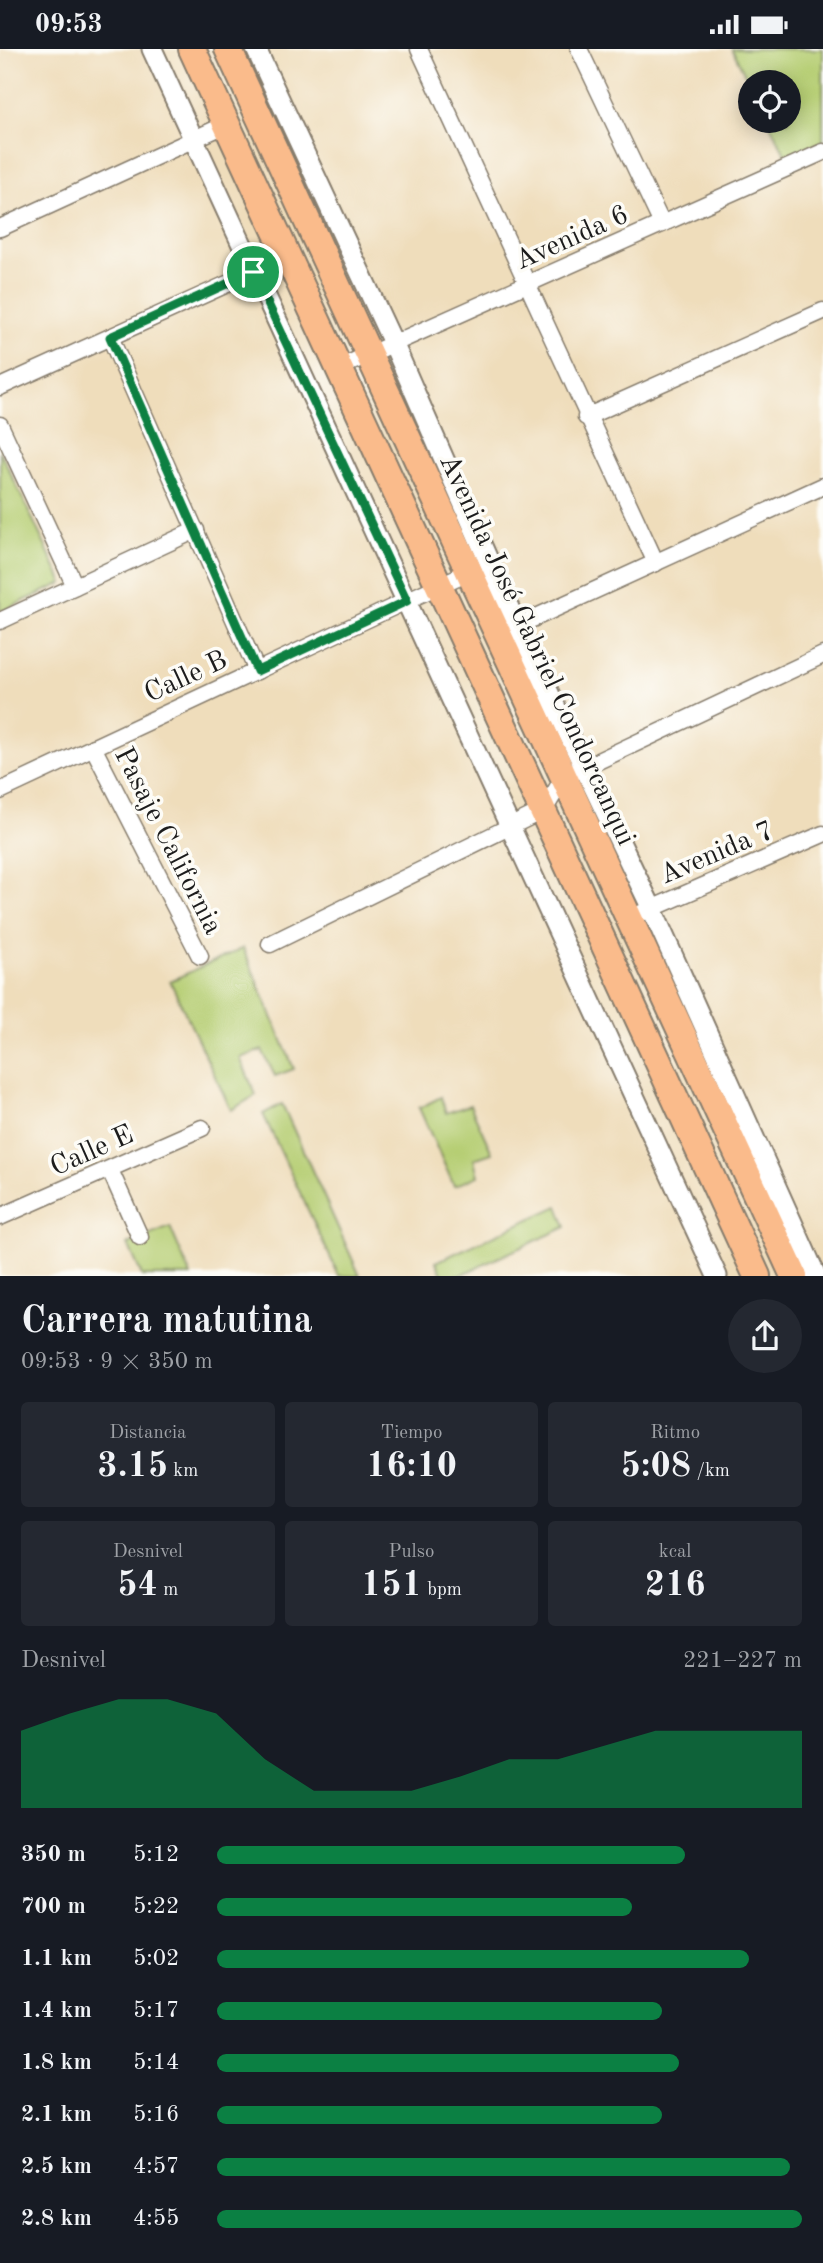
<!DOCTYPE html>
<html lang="es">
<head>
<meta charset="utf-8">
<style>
  body { margin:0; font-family:"Old Standard TT",serif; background:#242831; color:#f1f3f6; height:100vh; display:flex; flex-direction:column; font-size:26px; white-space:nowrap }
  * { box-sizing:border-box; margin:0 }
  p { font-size:23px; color:#9ea1a6 }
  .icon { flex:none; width:38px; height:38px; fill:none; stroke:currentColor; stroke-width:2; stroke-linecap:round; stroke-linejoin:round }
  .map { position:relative; height:1227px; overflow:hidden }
  .drawer { display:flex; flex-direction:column; background:#171b24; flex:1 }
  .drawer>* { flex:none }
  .buttons { position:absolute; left:738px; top:21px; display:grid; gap:14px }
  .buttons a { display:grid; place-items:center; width:63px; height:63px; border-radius:50%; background:#171b24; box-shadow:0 4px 18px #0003; font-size:35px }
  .pin { position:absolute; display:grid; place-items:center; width:60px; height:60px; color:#fff; margin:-30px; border:4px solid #fff; border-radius:50%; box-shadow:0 2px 7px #0007 }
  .round { display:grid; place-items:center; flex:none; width:74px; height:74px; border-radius:37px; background:#242831 }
  .headline { display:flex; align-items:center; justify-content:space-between; height:119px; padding:0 21px }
  h1 { font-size:38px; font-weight:800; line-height:52px }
  .stats { display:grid; grid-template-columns:repeat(3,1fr); gap:10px; height:119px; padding:7px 21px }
  .stats div { display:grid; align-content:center; border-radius:7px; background:#242831; text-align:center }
  .stats b { font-size:35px; font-weight:800 }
  .stats small { font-size:19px; font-weight:400 }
  .stats p { font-size:19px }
  .chart { height:196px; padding:14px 21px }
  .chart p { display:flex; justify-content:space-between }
  .chart svg { width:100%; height:126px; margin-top:7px; fill:#0b8043; opacity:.7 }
  ul { padding:0 21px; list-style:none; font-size:23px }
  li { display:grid; grid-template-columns:112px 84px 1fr; align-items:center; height:52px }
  li i { height:18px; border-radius:9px; background:#0b8043 }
  .status { display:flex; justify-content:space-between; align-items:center; height:49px; padding:0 35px; background:#171b24; direction:ltr }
  .status svg { height:19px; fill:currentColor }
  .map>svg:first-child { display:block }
  .green { fill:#b6ce73; stroke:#697548; stroke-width:2 }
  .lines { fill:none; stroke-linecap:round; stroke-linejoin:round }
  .minor-casing { stroke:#867c6c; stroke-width:19 }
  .tertiary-casing { stroke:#867c6c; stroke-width:23 }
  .trunk-casing { stroke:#867c6c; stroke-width:30 }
  .minor { stroke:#fff; stroke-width:16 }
  .tertiary { stroke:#fff; stroke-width:19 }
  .trunk { stroke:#fabb8b; stroke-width:26 }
  .route-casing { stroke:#fff; stroke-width:14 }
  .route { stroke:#0b8043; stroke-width:9 }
  .labels { text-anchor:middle; stroke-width:7; stroke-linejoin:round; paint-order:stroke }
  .street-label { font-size:28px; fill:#1c1c1c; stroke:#fdfcf7 }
</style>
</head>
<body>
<div class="status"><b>09:53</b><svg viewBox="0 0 49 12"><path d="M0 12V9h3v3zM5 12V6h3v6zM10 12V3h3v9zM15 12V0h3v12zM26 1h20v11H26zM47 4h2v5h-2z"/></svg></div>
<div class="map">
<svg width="823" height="1227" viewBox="0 0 823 1227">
  <rect width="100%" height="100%" fill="#fdfcf7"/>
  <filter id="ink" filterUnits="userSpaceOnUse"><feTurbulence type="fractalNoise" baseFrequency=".0143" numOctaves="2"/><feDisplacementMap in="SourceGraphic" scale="14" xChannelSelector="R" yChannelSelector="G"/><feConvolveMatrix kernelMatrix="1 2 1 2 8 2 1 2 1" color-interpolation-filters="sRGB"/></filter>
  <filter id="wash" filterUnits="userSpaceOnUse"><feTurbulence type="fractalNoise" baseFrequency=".00686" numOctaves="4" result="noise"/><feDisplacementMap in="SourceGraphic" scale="28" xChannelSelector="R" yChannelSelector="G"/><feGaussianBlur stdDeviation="1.57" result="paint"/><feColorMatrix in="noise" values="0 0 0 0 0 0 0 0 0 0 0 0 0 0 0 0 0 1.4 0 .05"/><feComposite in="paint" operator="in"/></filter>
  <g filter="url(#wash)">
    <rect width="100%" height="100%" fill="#efddbb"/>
    <g class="green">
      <polygon points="732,0 823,0 823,92 788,110 768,72 789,72 789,33 751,33 751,37"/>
      <polygon points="0,402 63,534 0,563"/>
      <polygon points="243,899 294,1020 275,1027 262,1001 240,1009 256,1046 231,1061 170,932"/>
      <polygon points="441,1048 446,1064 470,1056 492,1104 474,1110 478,1127 454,1137 419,1059"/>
      <polygon points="282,1055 360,1227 339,1227 263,1065"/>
      <polygon points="558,1157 566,1178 458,1227 443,1227 436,1213"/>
      <polygon points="170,1178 191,1227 142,1227 128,1195"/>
    </g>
  </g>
  <g filter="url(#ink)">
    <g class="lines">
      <defs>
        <g id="minor">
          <polyline points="419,0 656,514"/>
          <polyline points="579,0 662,175"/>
          <polyline points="0,179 227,75"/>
          <polyline points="110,288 257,622"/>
          <polyline points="341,318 823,103"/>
          <polyline points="0,338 289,207"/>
          <polyline points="586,368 823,262"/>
          <polyline points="0,376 75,537"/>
          <polyline points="0,572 196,481"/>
          <polyline points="506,582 823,437"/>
          <polyline points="93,698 200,907"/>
          <polyline points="0,742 468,523"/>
          <polyline points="630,869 823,785"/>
          <polyline points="270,895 544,761 564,728 823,606"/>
          <polyline points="110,1121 140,1188"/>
          <polyline points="0,1168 202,1079"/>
        </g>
        <g id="tertiary">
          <polyline points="152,0 717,1227"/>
          <polyline points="256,0 394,296 517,577 651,858 816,1227"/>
        </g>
        <g id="trunk">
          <polyline points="192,0 757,1227"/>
          <polyline points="228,0 794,1227"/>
        </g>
      </defs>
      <use href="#minor" class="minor-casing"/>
      <use href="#tertiary" class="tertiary-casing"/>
      <use href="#trunk" class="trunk-casing"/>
      <use href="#minor" class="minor"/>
      <use href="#tertiary" class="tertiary"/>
      <use href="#trunk" class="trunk"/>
    </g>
  </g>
  <g class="lines" filter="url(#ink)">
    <defs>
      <polygon id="route" points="253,223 407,552 257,622 110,288"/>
    </defs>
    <use href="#route" class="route-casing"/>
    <use href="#route" class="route"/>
  </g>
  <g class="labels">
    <g class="street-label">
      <text transform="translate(571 187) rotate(-24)" y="10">Avenida 6</text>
      <text transform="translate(539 600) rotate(65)" y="10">Avenida José Gabriel Condorcanqui</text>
      <text transform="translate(185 626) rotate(-25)" y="10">Calle B</text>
      <text transform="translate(170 791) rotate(63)" y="10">Pasaje California</text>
      <text transform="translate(716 802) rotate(-23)" y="10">Avenida 7</text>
      <text transform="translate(91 1100) rotate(-24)" y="10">Calle E</text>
    </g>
  </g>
</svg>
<div class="buttons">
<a><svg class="icon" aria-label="locate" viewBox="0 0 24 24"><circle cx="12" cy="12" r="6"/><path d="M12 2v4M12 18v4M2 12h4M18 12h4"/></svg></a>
</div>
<div class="pin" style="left:253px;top:223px;background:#1e9e55"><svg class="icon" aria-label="arrive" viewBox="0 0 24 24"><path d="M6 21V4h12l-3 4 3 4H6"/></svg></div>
</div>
<section class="drawer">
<div class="headline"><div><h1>Carrera matutina</h1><p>09:53 · 9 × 350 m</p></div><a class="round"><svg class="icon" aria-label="share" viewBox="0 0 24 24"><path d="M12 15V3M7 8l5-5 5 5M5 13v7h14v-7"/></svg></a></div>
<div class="stats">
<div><p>Distancia</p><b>3.15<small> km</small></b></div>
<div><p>Tiempo</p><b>16:10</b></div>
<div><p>Ritmo</p><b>5:08<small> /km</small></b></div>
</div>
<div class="stats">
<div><p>Desnivel</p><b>54<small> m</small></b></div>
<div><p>Pulso</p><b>151<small> bpm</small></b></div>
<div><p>kcal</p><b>216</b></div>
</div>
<div class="chart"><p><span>Desnivel</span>221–227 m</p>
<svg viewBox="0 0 160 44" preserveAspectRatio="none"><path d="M0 44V17L10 11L20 6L30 6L40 11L50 27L60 38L70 38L80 38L90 33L100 27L110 27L120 22L130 17L140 17L150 17L160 17V44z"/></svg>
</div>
<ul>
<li><b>350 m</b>5:12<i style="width:80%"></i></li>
<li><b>700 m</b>5:22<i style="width:71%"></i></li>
<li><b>1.1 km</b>5:02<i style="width:91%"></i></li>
<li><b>1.4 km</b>5:17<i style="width:76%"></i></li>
<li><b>1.8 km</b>5:14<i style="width:79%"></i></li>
<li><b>2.1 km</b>5:16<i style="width:76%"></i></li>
<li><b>2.5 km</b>4:57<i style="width:98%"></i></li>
<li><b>2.8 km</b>4:55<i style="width:100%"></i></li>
</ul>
</section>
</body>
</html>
